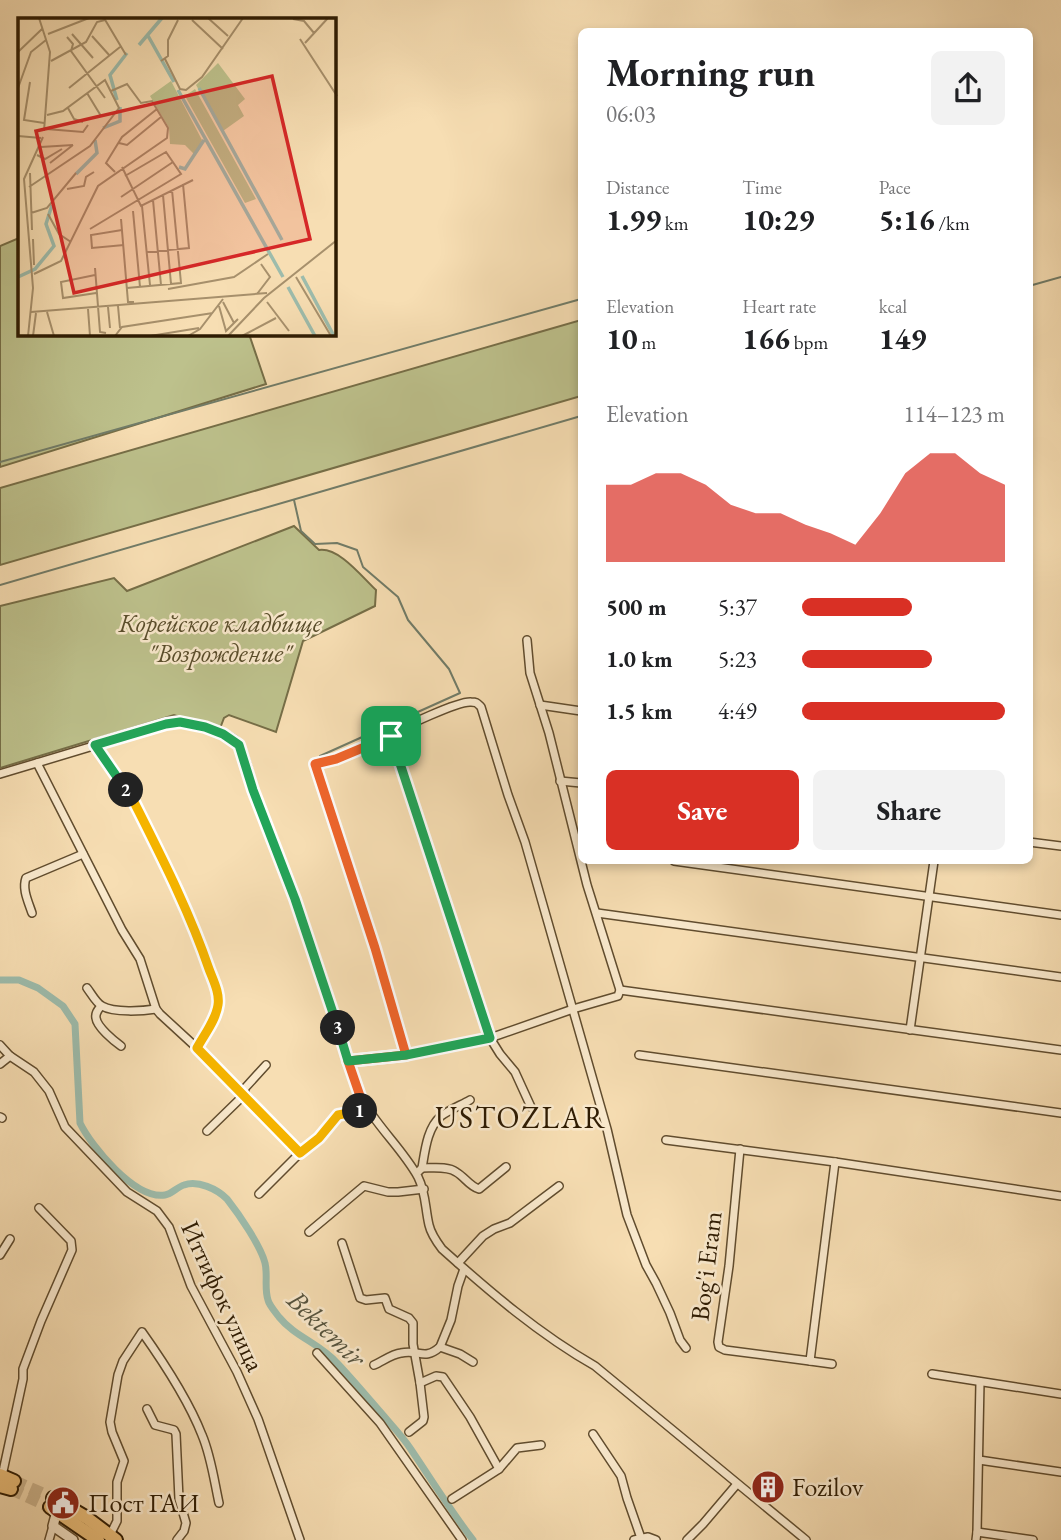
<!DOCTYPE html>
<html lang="en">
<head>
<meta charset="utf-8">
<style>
  body { margin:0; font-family:"EB Garamond",serif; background:#f2f2f2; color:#202124; height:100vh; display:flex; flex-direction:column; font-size:26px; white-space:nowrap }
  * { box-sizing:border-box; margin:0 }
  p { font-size:23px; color:#757577 }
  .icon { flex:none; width:38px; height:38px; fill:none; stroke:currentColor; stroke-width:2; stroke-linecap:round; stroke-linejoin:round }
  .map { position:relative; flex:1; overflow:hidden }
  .details { position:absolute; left:578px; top:28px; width:455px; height:836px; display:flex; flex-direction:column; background:#fff; border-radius:10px; box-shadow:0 4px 10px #0003 }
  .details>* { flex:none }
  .pin { position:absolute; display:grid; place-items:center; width:60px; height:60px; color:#fff; margin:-30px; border-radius:14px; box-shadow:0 4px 10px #0006 }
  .km { position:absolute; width:35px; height:35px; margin:-18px; border-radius:50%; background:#222; color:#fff; font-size:19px; line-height:35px; text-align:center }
  .round { display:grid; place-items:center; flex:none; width:74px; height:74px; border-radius:10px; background:#f2f2f2 }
  .headline { display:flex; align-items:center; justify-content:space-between; height:119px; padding:0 28px }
  h1 { font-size:38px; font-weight:700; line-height:52px }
  .figures { display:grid; grid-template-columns:repeat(3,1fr); gap:10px; height:119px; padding:7px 28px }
  .figures div { display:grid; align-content:center }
  .figures b { font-size:30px; font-weight:700 }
  .figures small { font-size:19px; font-weight:400 }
  .figures p { font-size:19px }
  .chart { height:196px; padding:14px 28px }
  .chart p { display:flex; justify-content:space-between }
  .chart svg { width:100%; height:126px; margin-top:7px; fill:#d93025; opacity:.7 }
  .cta { display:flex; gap:14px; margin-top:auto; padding:14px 28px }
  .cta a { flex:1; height:80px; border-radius:10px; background:#d93025; color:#fff; font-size:28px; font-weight:700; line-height:80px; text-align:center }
  .cta a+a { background:#f2f2f2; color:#202124 }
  ul { padding:0 28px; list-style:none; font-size:23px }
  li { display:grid; grid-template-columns:112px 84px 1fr; align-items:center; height:52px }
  li i { height:18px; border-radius:9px; background:#d93025 }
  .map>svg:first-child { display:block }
  .green { fill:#bdc18c; stroke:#766e47; stroke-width:2 }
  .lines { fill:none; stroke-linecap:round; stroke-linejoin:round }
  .stream { stroke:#717c68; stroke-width:2 }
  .canal { stroke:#9dbcac; stroke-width:7 }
  .trunk-tunnel { stroke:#cfb790; stroke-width:12; stroke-dasharray:12 6; stroke-linecap:butt }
  .minor-casing { stroke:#604c2e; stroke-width:10 }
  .tertiary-casing { stroke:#604c2e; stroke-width:12 }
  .trunk-casing { stroke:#2e1b02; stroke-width:16 }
  .minor { stroke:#faeace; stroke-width:7 }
  .tertiary { stroke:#faeace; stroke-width:9 }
  .trunk { stroke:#ecbf7a; stroke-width:12 }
  .split-1-casing { stroke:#fff; stroke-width:14 }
  .split-2-casing { stroke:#fff; stroke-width:14 }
  .split-3-casing { stroke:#fff; stroke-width:14 }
  .split-4-casing { stroke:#fff; stroke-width:14 }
  .split-1 { stroke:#f0652b; stroke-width:9 }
  .split-2 { stroke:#f5b400; stroke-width:9 }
  .split-3 { stroke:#22a559; stroke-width:9 }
  .split-4 { stroke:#22a559; stroke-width:9 }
  .labels { text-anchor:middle; stroke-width:5; stroke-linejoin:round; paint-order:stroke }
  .park-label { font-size:26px; font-style:italic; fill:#594d2b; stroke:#faeace }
  .street-label { font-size:26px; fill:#2e1b02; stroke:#faeace }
  .poi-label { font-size:26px; fill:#2e1b02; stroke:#faeace; text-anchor:start }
  .water-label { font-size:28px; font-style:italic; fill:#55533e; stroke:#faeace }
  .quarter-label { font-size:30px; letter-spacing:2px; fill:#2e1b02; stroke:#faeace }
  .inset-river { fill:none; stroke:#9dbcac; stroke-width:3.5 }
  .inset-road { fill:none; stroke:#a7906c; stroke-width:2 }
  .view { fill:#d62828; fill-opacity:0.15; stroke:#d62828; stroke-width:3.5 }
  .inset-edge { fill:none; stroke:#2e1b02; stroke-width:3.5 }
</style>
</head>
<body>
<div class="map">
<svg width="1061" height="1540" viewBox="0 0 1061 1540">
  <rect width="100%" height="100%" fill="#f7deb3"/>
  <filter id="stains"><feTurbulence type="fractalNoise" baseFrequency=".00286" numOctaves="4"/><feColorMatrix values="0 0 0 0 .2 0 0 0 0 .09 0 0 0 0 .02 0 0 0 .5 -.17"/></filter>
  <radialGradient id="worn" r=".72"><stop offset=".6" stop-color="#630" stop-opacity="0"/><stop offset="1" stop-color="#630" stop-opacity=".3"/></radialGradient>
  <g class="green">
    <polygon points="19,238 19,334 249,334 266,384 0,467 0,246"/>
    <polygon points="581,320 581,396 0,565 0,488"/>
    <path d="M294,526L319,550C339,547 362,577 376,590L375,606L303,641L276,732L229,715L224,718L219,731L174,715L0,768V606L114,578L127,591Z"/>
  </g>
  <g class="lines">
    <g class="stream">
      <polyline points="1029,174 1031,173"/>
      <polyline points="1029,286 1061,277"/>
      <polyline points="0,462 581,299"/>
      <polyline points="294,500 301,531 315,544 337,543 357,550 363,567 398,597 408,620 449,669 460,693 320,756"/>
      <polyline points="0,585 581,416"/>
    </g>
    <path class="canal" d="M0,980H19L38,988L63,1006L75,1024L80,1123C91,1146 135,1200 165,1195C172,1194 177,1187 184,1185C198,1180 217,1189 227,1199C238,1213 261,1246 265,1263C268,1275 264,1288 268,1300C269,1305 276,1313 279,1317C295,1337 321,1344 337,1363C353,1380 368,1398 383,1415C392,1426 402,1436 410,1448C431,1479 450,1510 473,1540"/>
    <g class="trunk-tunnel">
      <polyline points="14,1481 53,1498"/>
      <polyline points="11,1489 50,1507"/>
    </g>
    <defs>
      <g id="minor">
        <polyline points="540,705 581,711"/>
        <polyline points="391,736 490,1038 500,1054 515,1072 531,1107"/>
        <polyline points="95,745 132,798 152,838 200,944 217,994 219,1004 216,1013 197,1048"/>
        <path d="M37,763L122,930L140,959L156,1009L160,1014L197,1048L300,1153C306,1148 313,1144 318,1138C338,1120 336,1108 368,1111"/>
        <path d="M0,774L173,722C190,722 226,730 238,743C246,753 251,785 257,798C282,863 307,928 328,994C339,1028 349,1063 360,1096C376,1126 402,1148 418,1177C426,1193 425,1208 429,1225C431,1234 436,1241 442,1249C490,1292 539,1334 595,1366L806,1540"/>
        <polyline points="560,781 581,783"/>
        <polyline points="1029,842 1061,846"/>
        <polyline points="674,861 1061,915"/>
        <path d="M32,913C28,901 22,889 26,878L83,854"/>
        <polyline points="597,913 1061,977"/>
        <path d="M87,988C91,993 96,1003 102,1006C114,1013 143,1011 156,1009"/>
        <polyline points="620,990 1061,1050"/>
        <path d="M101,1006C98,1010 95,1013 96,1018C97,1027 114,1041 121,1046"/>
        <polyline points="910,1030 934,861"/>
        <polyline points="0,1045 10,1056 34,1072 49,1091 65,1127 127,1192 157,1211 169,1227 191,1286 237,1372 258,1419 300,1540"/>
        <path d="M406,1055L375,948L315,763L336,759L391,736C401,727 459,701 471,702C477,702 477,703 481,707L508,795L525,842L607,1129L627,1215L646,1265L656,1283L670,1313L680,1340L686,1348"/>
        <polyline points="639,1055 1061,1113"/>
        <polyline points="348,1061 406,1055 490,1038 573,1009 618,996 620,990 587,885 549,733 530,673 527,640"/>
        <polyline points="0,1064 10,1056"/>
        <polyline points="0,1117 2,1118"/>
        <polyline points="207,1131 244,1095 245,1088 266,1065"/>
        <polyline points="666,1140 835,1162 1061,1196"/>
        <polyline points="740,1149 729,1266 718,1342 719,1347 725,1350 810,1361 835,1162"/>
        <path d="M422,1168C433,1168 448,1166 456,1172C465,1177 469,1186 479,1189L506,1167"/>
        <path d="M419,1171L422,1168C425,1151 427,1128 441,1116C449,1110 461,1105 470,1100"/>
        <polyline points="259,1194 300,1153"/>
        <polyline points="309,1232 364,1186 388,1192 398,1192 424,1189"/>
        <polyline points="342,1243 360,1298 366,1300 385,1298 389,1309 409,1318 413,1323 413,1344 420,1383 424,1417 423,1421 409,1432"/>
        <polyline points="0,1255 10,1239"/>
        <polyline points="458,1263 483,1236 494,1229 510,1223 559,1186"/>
        <polyline points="440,1347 451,1320 458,1286 464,1269"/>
        <polyline points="317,1353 380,1423 462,1540"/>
        <polyline points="810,1361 832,1364"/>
        <path d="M374,1365C383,1361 392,1354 401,1353C419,1349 424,1361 440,1347L460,1354L473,1362"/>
        <polyline points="932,1374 1061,1394"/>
        <polyline points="420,1383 436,1376 443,1377 470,1417 499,1469"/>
        <polyline points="147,1409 155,1425 174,1430 176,1434 179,1499 186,1523 184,1531 177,1540"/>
        <polyline points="593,1434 621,1476 627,1498 641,1538"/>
        <polyline points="979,1460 1061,1472"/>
        <polyline points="2,1476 23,1379 23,1369 41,1321 72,1250 71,1241 39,1208"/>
        <polyline points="452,1499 499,1469 517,1448 541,1445"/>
        <polyline points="977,1532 1033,1540"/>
        <path d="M110,1535L117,1521V1482L124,1461L112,1432L110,1422L118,1375L123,1361L142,1332C164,1363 188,1399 202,1435C211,1456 214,1480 219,1503"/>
        <polyline points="49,1540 53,1526"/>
        <polyline points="634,1540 648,1537 656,1540"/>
        <polyline points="687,1540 703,1524 737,1484"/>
        <polyline points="976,1540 977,1532 980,1382"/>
      </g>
      <polyline id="tertiary" points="57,1511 53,1526 73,1540"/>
      <g id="trunk">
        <polyline points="0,1475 14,1481"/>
        <polyline points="0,1486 11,1489"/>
        <polyline points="53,1498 87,1518 116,1540"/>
        <polyline points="50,1507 98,1540"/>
      </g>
    </defs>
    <use href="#minor" class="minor-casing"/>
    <use href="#tertiary" class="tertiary-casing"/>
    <use href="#trunk" class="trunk-casing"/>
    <use href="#minor" class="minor"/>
    <use href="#tertiary" class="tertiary"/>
    <use href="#trunk" class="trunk"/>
  </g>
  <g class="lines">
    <defs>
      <polyline id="split-1" points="360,1111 368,1111 360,1096 348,1061 406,1055 375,948 315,764 336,759 391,736"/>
      <path id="split-2" d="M126,790L132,798C160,854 189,910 209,969C213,980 220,993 218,1005C216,1020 204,1035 197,1048L300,1153L319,1138L338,1115L360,1111"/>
      <polyline id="split-3" points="126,790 95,745 166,724 180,722 205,727 223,734 239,745 253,790 295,899 338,1028"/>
      <polyline id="split-4" points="338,1028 348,1061 406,1055 490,1038 391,736"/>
    </defs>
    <use href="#split-1" class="split-1-casing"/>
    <use href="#split-2" class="split-2-casing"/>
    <use href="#split-3" class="split-3-casing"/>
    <use href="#split-4" class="split-4-casing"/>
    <use href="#split-1" class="split-1"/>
    <use href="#split-2" class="split-2"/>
    <use href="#split-3" class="split-3"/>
    <use href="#split-4" class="split-4"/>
  </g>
  <defs>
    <symbol id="building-disc" viewBox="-11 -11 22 22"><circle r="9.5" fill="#8f2418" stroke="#faeace"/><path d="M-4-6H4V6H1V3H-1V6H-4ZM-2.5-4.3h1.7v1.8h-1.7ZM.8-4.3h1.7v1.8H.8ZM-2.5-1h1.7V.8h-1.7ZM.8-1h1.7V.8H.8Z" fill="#fff"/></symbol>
    <symbol id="civic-disc" viewBox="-11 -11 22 22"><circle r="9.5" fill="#8f2418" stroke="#faeace"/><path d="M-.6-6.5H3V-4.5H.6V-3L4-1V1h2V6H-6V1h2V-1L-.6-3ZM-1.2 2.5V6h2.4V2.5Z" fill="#fff"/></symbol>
  </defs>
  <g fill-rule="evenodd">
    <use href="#building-disc" x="749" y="1468" width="38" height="38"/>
    <use href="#civic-disc" x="44" y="1484" width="38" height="38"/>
  </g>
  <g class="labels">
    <g class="park-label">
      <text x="220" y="632">Корейское кладбище<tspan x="220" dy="30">"Возрождение"</tspan></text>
    </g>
    <g class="street-label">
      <text transform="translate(706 1266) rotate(-83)" y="9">Bog'i Eram</text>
      <text transform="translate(223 1296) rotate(65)" y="9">Иттифок улица</text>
    </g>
    <g class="poi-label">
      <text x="792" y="1496">Fozilov</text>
      <text x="88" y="1512">Пост ГАИ</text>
    </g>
    <g class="water-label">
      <text transform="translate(327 1328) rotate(44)" y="10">Bektemir</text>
    </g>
    <g class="quarter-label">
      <text x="521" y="1128">USTOZLAR</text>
    </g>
  </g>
  <g transform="translate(18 18)">
    <rect width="318" height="318" fill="#f7deb3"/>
    <path d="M200,45L227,81L220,87L226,98L205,113L178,67ZM153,63L184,122L177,137L167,127L152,126L151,110L132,78ZM177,71L238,181L227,185L167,78Z" fill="#bdc18c"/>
    <path class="inset-river" d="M129,16L156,64M121,27L144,0M181,70L264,222M160,72L265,259M99,82L92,57L109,35M85,110L102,103V89M161,149L167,151L186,122M58,156L79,135L77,122M284,258L316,318M0,259L17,251L36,228L28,206L34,187M270,269L297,318"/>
    <path class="inset-road" d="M21,0L32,34L26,113M86,0L108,37M190,0L210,18M275,1L286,3L296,15M174,2L205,31M30,16L71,0M54,16L75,40M74,18L92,38M49,19L55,26L53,33L87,80M282,21L319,78M287,25L310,0M0,34L25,10M147,41L162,71L168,72L184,59L225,0M33,43L68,24L79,4L87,2M143,43L150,38V22L160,2M12,64L6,102L26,105M0,70L13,34L28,22M51,70L102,29M69,75L83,98M50,90L56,101L65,104M28,111L65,114L70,107M0,118L23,120M101,125L109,127L143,99M23,129L55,127M19,137L27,141L44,131M32,145L55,127M104,149L123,188L175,162M97,154L88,145L104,119L139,91M12,155L14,212M11,169L72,128L101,90L87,62L45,93L29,97M49,171L66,168L68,159L76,154M145,177L153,266M103,179L155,144M135,182L143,267M124,188L132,267M115,193L122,269M13,195L29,190L58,155M30,196L41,216L53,224M103,201L110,284H116M72,211L163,156L148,134L107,158M104,212L73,217L74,230L106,227M15,221L16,247M129,234L171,230L165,166M77,250L82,314L88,315M16,256L43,243L80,168L149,120L150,110L134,83L123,85L109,66L93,73M77,257L43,264L45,280L78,275M278,259L313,318M109,270L163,265L154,172M150,271L216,259L250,236M239,276L252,259L243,246M205,284L216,305M249,284L271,313M100,288L102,310M201,288L208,313L220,301M90,289L92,310M70,291L72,318M13,294L249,275M29,294L36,318M10,318L15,270L6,161L25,119M15,318L18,295M97,318L104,309L195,295M132,318L181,310M170,318L182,311L205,281M210,318L246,280L319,222M224,318L258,300"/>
    <path class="view" d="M254,58L292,221L56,275L18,113Z"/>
    <rect width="318" height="318" class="inset-edge"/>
  </g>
  <rect width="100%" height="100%" filter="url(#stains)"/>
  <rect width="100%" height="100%" fill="url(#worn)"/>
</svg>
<div class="pin" style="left:391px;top:736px;background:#1e9e55"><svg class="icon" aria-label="arrive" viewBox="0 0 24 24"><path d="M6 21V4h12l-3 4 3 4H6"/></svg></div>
<b class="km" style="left:360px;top:1111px">1</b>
<b class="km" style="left:126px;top:790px">2</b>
<b class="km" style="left:338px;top:1028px">3</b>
<section class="details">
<div class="headline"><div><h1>Morning run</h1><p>06:03</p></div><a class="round"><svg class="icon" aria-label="share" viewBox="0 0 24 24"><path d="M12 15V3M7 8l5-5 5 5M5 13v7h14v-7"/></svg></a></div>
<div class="figures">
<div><p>Distance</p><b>1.99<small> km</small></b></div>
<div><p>Time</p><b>10:29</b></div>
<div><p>Pace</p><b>5:16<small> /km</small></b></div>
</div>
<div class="figures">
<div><p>Elevation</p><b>10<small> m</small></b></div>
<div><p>Heart rate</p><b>166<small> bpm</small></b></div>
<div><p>kcal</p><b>149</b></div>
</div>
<div class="chart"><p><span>Elevation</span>114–123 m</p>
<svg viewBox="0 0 160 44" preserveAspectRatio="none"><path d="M0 44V17L10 17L20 13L30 13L40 17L50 24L60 27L70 27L80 31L90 34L100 38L110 27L120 13L130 6L140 6L150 13L160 17V44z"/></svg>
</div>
<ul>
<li><b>500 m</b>5:37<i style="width:54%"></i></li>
<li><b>1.0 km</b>5:23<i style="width:64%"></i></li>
<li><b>1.5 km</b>4:49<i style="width:100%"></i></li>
</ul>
<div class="cta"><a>Save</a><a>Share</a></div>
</section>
</div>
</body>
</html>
